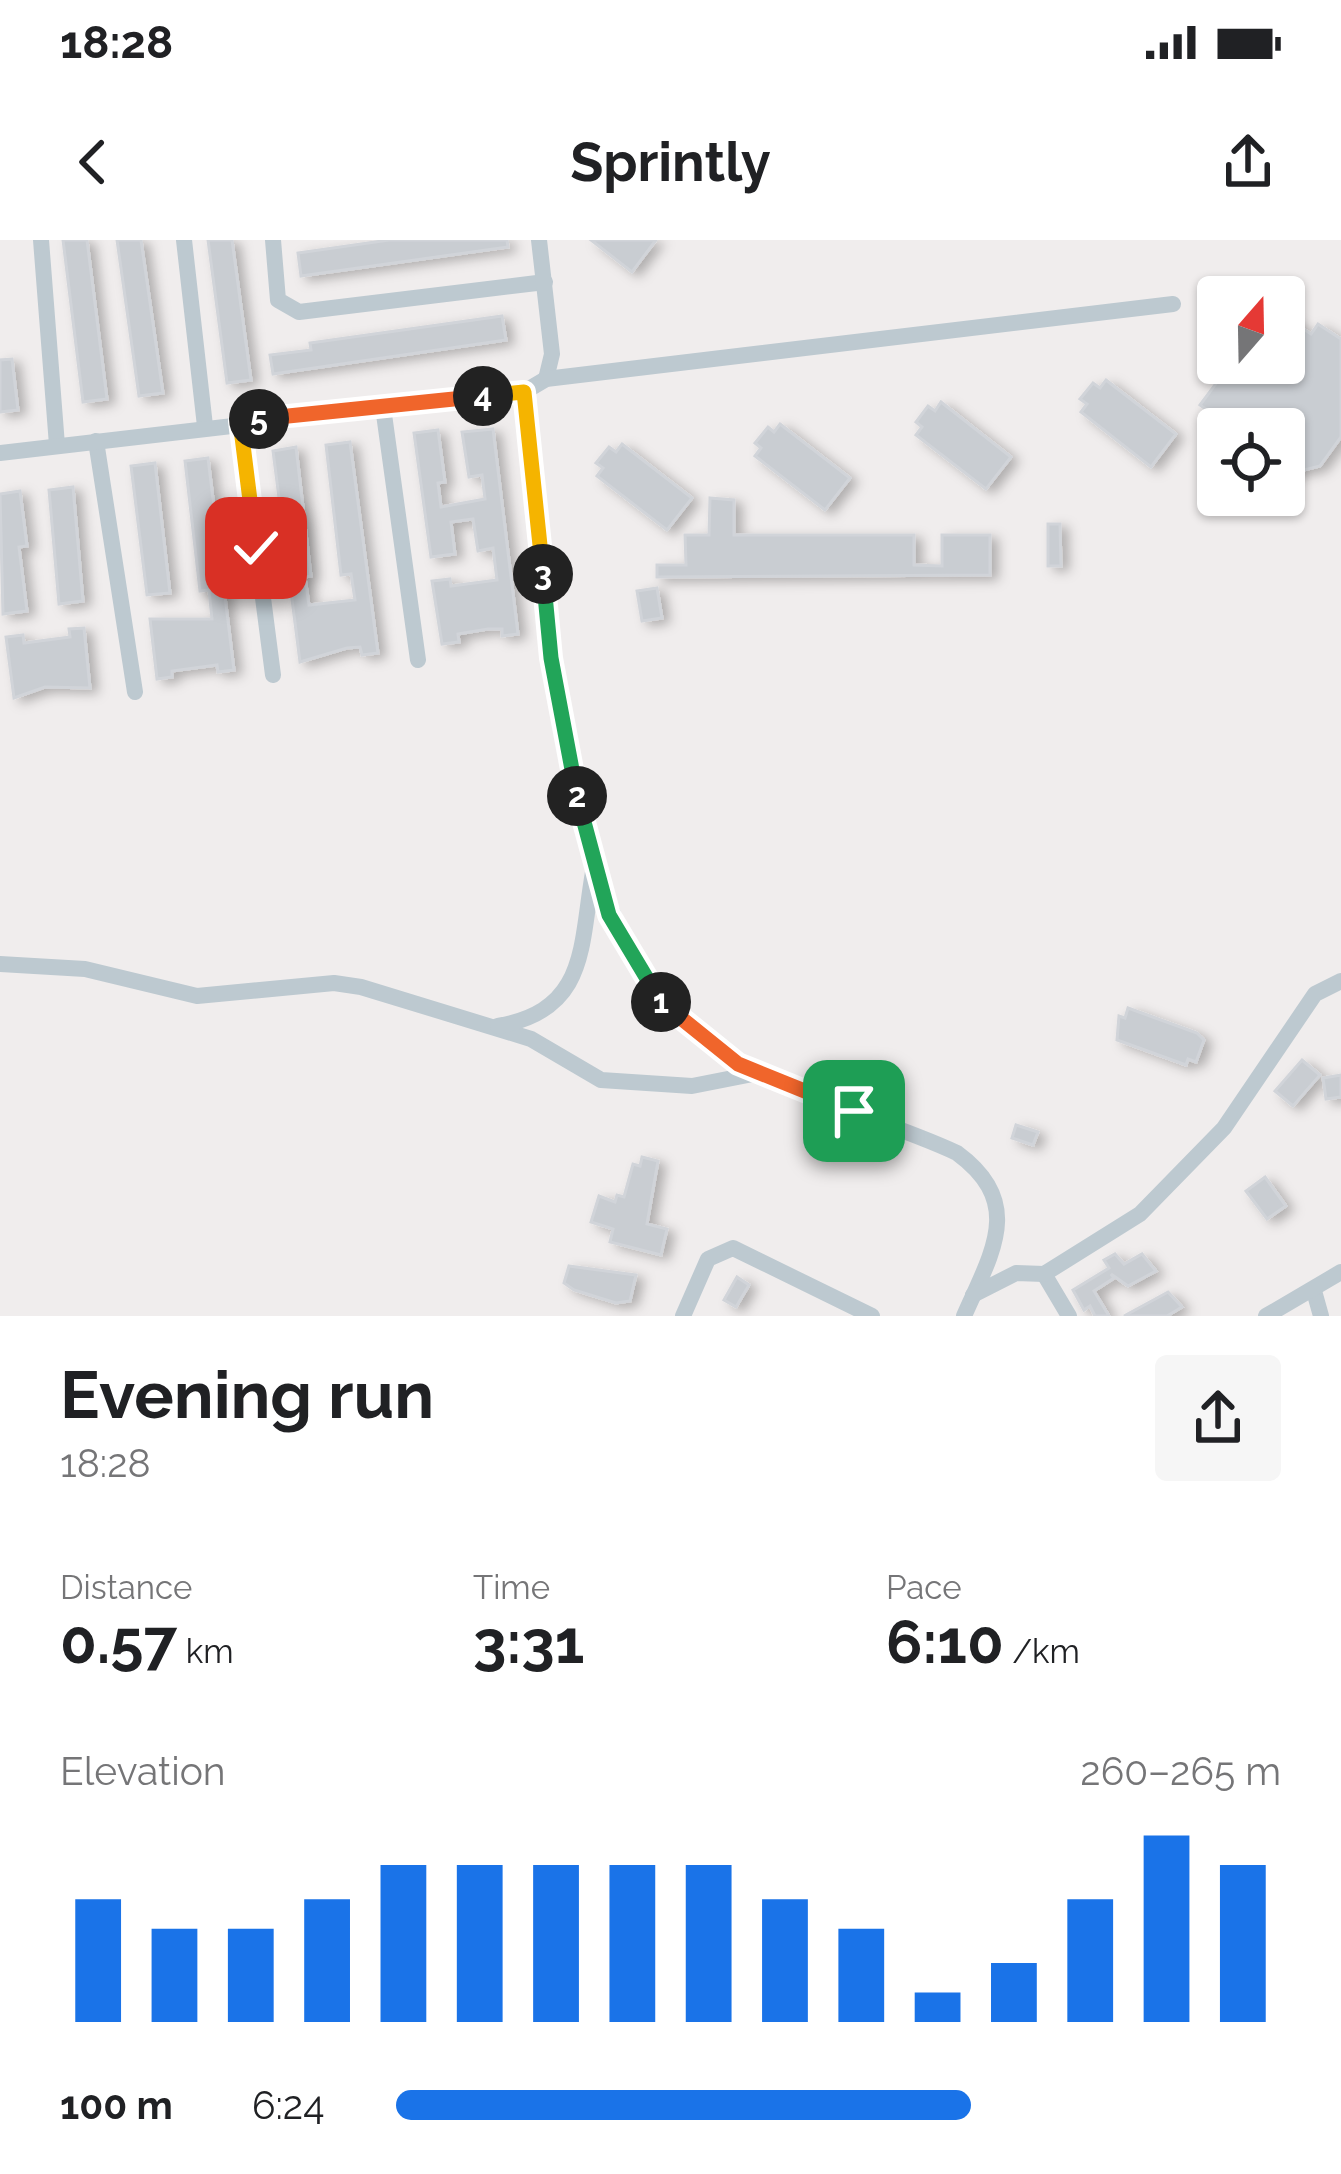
<!DOCTYPE html>
<html lang="en">
<head>
<meta charset="utf-8">
<style>
  body { margin:0; font-family:Raleway,sans-serif; background:#f6f6f6; color:#202124; height:100vh; display:flex; flex-direction:column; font-size:45px; white-space:nowrap }
  * { box-sizing:border-box; margin:0 }
  p { font-size:39px; color:#757577 }
  .icon { flex:none; width:66px; height:66px; fill:none; stroke:currentColor; stroke-width:2; stroke-linecap:round; stroke-linejoin:round }
  .map { position:relative; height:1076px; overflow:hidden }
  .panel { display:flex; flex-direction:column; background:#fff; flex:1 }
  .panel>* { flex:none }
  .needle { width:78px; rotate:20deg }
  .tools { position:absolute; left:1197px; top:36px; display:grid; gap:24px }
  .tools a { display:grid; place-items:center; width:108px; height:108px; border-radius:12px; background:#fff; box-shadow:0 3px 9px #0004; font-size:60px }
  .pin { position:absolute; display:grid; place-items:center; width:102px; height:102px; color:#fff; margin:-51px; border-radius:24px; box-shadow:0 6px 18px #0006 }
  .km { position:absolute; width:60px; height:60px; margin:-30px; border-radius:50%; background:#222; color:#fff; font-size:33px; line-height:60px; text-align:center }
  .round { display:grid; place-items:center; flex:none; width:126px; height:126px; border-radius:12px; background:#f6f6f6 }
  .headline { display:flex; align-items:center; justify-content:space-between; height:204px; padding:0 60px }
  h1 { font-size:66px; font-weight:700; line-height:90px }
  .metrics { display:grid; grid-template-columns:repeat(3,1fr); gap:18px; height:204px; padding:12px 60px }
  .metrics div { display:grid; align-content:center }
  .metrics b { font-size:60px; font-weight:700 }
  .metrics small { font-size:33px; font-weight:400 }
  .metrics p { font-size:33px }
  .chart { height:336px; padding:24px 60px }
  .chart p { display:flex; justify-content:space-between }
  .chart svg { width:100%; height:216px; margin-top:12px; stroke:#1a73e8; stroke-width:6 }
  ul { padding:0 60px; list-style:none; font-size:39px }
  li { display:grid; grid-template-columns:192px 144px 1fr; align-items:center; height:90px }
  li i { height:30px; border-radius:15px; background:#1a73e8 }
  .status { display:flex; justify-content:space-between; align-items:center; height:84px; padding:0 60px; background:#fff; direction:ltr }
  .status svg { height:33px; fill:currentColor }
  header { display:flex; justify-content:space-between; align-items:center; height:156px; padding:0 60px; background:#fff; font-size:54px; font-weight:700 }
  .map>svg:first-child { display:block }
  .building { fill:#c9cdd2; stroke:#d1d4d9; stroke-width:3; filter:url(#shadow) }
  .lines { fill:none; stroke-linecap:round; stroke-linejoin:round }
  .street { stroke:#bdc9d0; stroke-width:16 }
  .split-1-casing { stroke:#fff; stroke-width:24 }
  .split-2-casing { stroke:#fff; stroke-width:24 }
  .split-3-casing { stroke:#fff; stroke-width:24 }
  .split-4-casing { stroke:#fff; stroke-width:24 }
  .split-5-casing { stroke:#fff; stroke-width:24 }
  .split-6-casing { stroke:#fff; stroke-width:24 }
  .split-1 { stroke:#f0652b; stroke-width:15 }
  .split-2 { stroke:#22a559; stroke-width:15 }
  .split-3 { stroke:#22a559; stroke-width:15 }
  .split-4 { stroke:#f5b400; stroke-width:15 }
  .split-5 { stroke:#f0652b; stroke-width:15 }
  .split-6 { stroke:#f5b400; stroke-width:15 }
</style>
</head>
<body>
<div class="status"><b>18:28</b><svg viewBox="0 0 49 12"><path d="M0 12V9h3v3zM5 12V6h3v6zM10 12V3h3v9zM15 12V0h3v12zM26 1h20v11H26zM47 4h2v5h-2z"/></svg></div>
<header><svg class="icon" aria-label="back" viewBox="0 0 24 24"><path d="M15 5l-7 7 7 7"/></svg>Sprintly<svg class="icon" aria-label="share" viewBox="0 0 24 24"><path d="M12 15V3M7 8l5-5 5 5M5 13v7h14v-7"/></svg></header>
<div class="map">
<svg width="1341" height="1076" viewBox="0 0 1341 1076">
  <defs>
    <filter id="shadow"><feDropShadow dx="7" dy="4" stdDeviation="6" flood-color="#0004"/></filter>
  </defs>
  <rect width="100%" height="100%" fill="#f0eded"/>
  <g class="building">
    <polygon points="63,0 87,0 107,159 83,162"/>
    <polygon points="117,0 141,0 163,153 139,156"/>
    <polygon points="208,0 232,0 251,140 227,143"/>
    <polygon points="389,0 507,0 508,7 301,36 298,13"/>
    <polygon points="591,0 656,0 632,32"/>
    <polygon points="502,76 506,100 273,134 270,115 311,110 310,103"/>
    <polygon points="1290,80 1311,94 1318,84 1341,99 1341,197 1320,226 1284,235 1284,189 1233,189 1200,165 1229,126 1247,139 1258,123 1284,123 1284,89"/>
    <polygon points="12,119 18,170 0,172 0,120"/>
    <polygon points="1106,140 1176,194 1151,227 1081,172 1087,164 1080,159 1093,143 1100,148"/>
    <polygon points="941,162 1011,217 986,249 916,195 922,187 916,182 928,166 935,171"/>
    <polygon points="780,184 850,238 825,270 755,216 761,208 755,203 768,187 774,192"/>
    <polygon points="493,189 518,394 502,396 502,389 488,389 458,394 459,402 442,404 432,341 450,339 451,346 497,340 493,308 478,311 473,279 451,282 455,314 431,317 414,193 438,190 445,242 438,243 441,267 485,259 482,235 469,237 462,192"/>
    <polygon points="350,202 378,413 362,415 360,407 347,408 300,422 273,211 296,207 311,336 305,337 309,365 355,360 351,334 341,335 326,205"/>
    <polygon points="622,204 692,258 667,290 597,236 603,228 596,223 609,207 616,212"/>
    <polygon points="208,218 234,430 218,432 217,425 172,431 172,437 157,439 150,379 212,379 209,350 200,351 185,221"/>
    <polygon points="155,223 170,353 147,355 131,226"/>
    <polygon points="73,247 83,361 59,364 49,250"/>
    <polygon points="20,251 27,306 19,307 27,371 3,374 0,254"/>
    <polygon points="710,258 734,260 734,295 914,295 914,325 942,326 942,295 990,295 990,335 657,337 657,325 686,325 685,295 709,295"/>
    <polygon points="1048,284 1060,284 1061,326 1048,326"/>
    <polygon points="657,348 662,378 642,381 637,351"/>
    <polygon points="84,388 90,448 45,447 14,458 6,397 23,395 24,403 70,397 69,389"/>
    <polygon points="1128,768 1197,793 1204,800 1196,822 1188,819 1186,825 1117,800 1119,776 1125,778"/>
    <polygon points="1302,820 1320,835 1293,866 1275,851"/>
    <polygon points="1341,835 1341,857 1326,859 1323,838"/>
    <polygon points="1016,885 1038,892 1033,905 1012,898"/>
    <polygon points="642,917 658,921 647,984 667,989 661,1015 610,1002 613,989 591,982 599,956 615,962 617,955 624,957 633,924 640,926"/>
    <polygon points="1265,937 1286,966 1267,979 1246,951"/>
    <polygon points="1115,1014 1124,1024 1142,1014 1156,1031 1128,1046 1111,1034 1114,1038 1094,1051 1109,1076 1095,1076 1090,1066 1084,1070 1073,1050 1109,1028 1104,1020"/>
    <polygon points="569,1026 636,1035 630,1061 616,1063 574,1050 564,1043"/>
    <polygon points="737,1037 749,1045 736,1067 724,1060"/>
    <polygon points="1168,1052 1182,1067 1167,1076 1124,1076"/>
  </g>
  <g class="lines">
    <g class="street">
      <polyline points="41,0 57,205"/>
      <polyline points="184,0 205,186"/>
      <polyline points="273,0 278,60 299,72 545,42"/>
      <polyline points="539,0 552,114 546,139"/>
      <path d="M524,152C543,337 549,695 714,808C786,858 878,876 957,913C1025,963 992,1012 964,1076"/>
      <polyline points="383,167 418,420"/>
      <polyline points="240,181 273,435"/>
      <polyline points="96,201 135,452"/>
      <polyline points="0,213 524,152 546,139 1173,64"/>
      <polyline points="0,724 85,729 197,756 334,743 361,747 531,799 601,840 692,846 758,833"/>
      <path d="M498,786C588,770 580,707 593,632"/>
      <polyline points="1044,1034 1069,1076"/>
      <polyline points="1314,1051 1321,1076"/>
      <polyline points="973,1055 1016,1033 1044,1034 1140,974 1224,888 1315,754 1341,741"/>
      <polyline points="683,1076 708,1019 733,1008 872,1076"/>
      <polyline points="1266,1076 1341,1032"/>
    </g>
  </g>
  <g class="lines">
    <defs>
      <polyline id="split-1" points="661,762 738,824 854,871"/>
      <polyline id="split-2" points="577,556 609,675 661,762"/>
      <polyline id="split-3" points="543,334 551,418 577,556"/>
      <polyline id="split-4" points="483,156 524,152 543,334"/>
      <polyline id="split-5" points="259,179 483,156"/>
      <polyline id="split-6" points="256,308 240,181 259,179"/>
    </defs>
    <use href="#split-1" class="split-1-casing"/>
    <use href="#split-2" class="split-2-casing"/>
    <use href="#split-3" class="split-3-casing"/>
    <use href="#split-4" class="split-4-casing"/>
    <use href="#split-5" class="split-5-casing"/>
    <use href="#split-6" class="split-6-casing"/>
    <use href="#split-1" class="split-1"/>
    <use href="#split-2" class="split-2"/>
    <use href="#split-3" class="split-3"/>
    <use href="#split-4" class="split-4"/>
    <use href="#split-5" class="split-5"/>
    <use href="#split-6" class="split-6"/>
  </g>
</svg>
<div class="tools">
<a><svg class="needle" viewBox="-14 -14 28 28"><path d="M0-13l5 13h-10z" fill="#e53935"/><path d="M0 13l5-13h-10z" fill="#757577"/></svg></a>
<a><svg class="icon" aria-label="locate" viewBox="0 0 24 24"><circle cx="12" cy="12" r="6"/><path d="M12 2v4M12 18v4M2 12h4M18 12h4"/></svg></a>
</div>
<div class="pin" style="left:854px;top:871px;background:#1e9e55"><svg class="icon" aria-label="arrive" viewBox="0 0 24 24"><path d="M6 21V4h12l-3 4 3 4H6"/></svg></div>
<div class="pin" style="left:256px;top:308px;background:#d93025"><svg class="icon" aria-label="check" viewBox="0 0 24 24"><path d="M5 12l5 5 9-10"/></svg></div>
<b class="km" style="left:661px;top:762px">1</b>
<b class="km" style="left:577px;top:556px">2</b>
<b class="km" style="left:543px;top:334px">3</b>
<b class="km" style="left:483px;top:156px">4</b>
<b class="km" style="left:259px;top:179px">5</b>
</div>
<section class="panel">
<div class="headline"><div><h1>Evening run</h1><p>18:28</p></div><a class="round"><svg class="icon" aria-label="share" viewBox="0 0 24 24"><path d="M12 15V3M7 8l5-5 5 5M5 13v7h14v-7"/></svg></a></div>
<div class="metrics">
<div><p>Distance</p><b>0.57<small> km</small></b></div>
<div><p>Time</p><b>3:31</b></div>
<div><p>Pace</p><b>6:10<small> /km</small></b></div>
</div>
<div class="chart"><p><span>Elevation</span>260–265 m</p>
<svg viewBox="0 0 160 44" preserveAspectRatio="none"><path d="M5 44V19M15 44V25M25 44V25M35 44V19M45 44V12M55 44V12M65 44V12M75 44V12M85 44V12M95 44V19M105 44V25M115 44V38M125 44V32M135 44V19M145 44V6M155 44V12"/></svg>
</div>
<ul>
<li><b>100 m</b>6:24<i style="width:65%"></i></li>
</ul>
</section>
</body>
</html>
